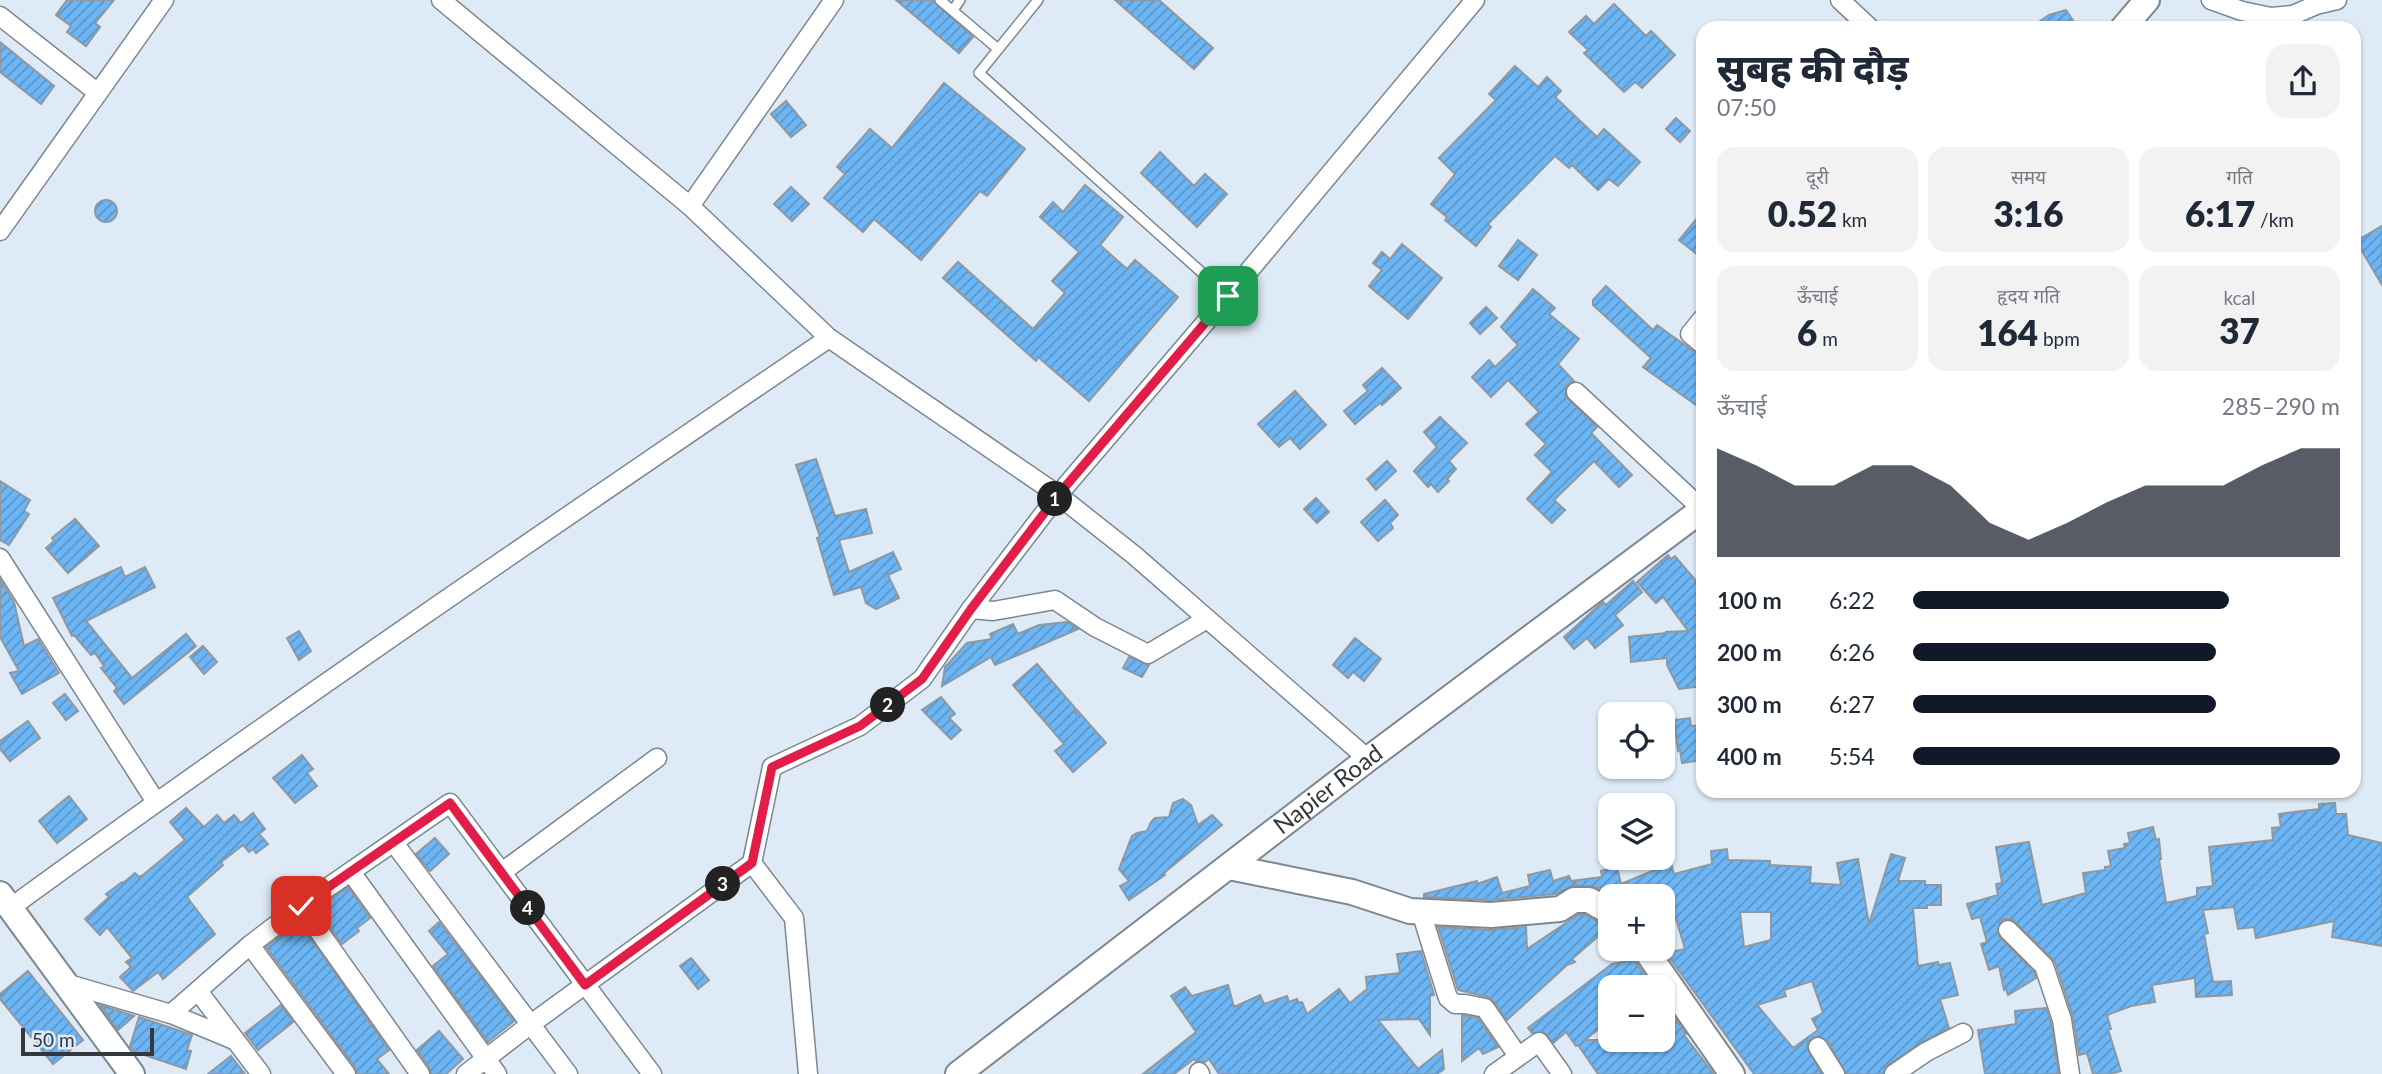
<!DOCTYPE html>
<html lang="hi">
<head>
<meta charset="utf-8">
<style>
  body { margin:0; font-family:Lato,"Noto Sans Devanagari",sans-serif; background:#f2f2f3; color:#1f2937; height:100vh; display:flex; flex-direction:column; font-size:26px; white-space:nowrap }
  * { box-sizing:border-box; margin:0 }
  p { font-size:23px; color:#747a83 }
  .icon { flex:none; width:38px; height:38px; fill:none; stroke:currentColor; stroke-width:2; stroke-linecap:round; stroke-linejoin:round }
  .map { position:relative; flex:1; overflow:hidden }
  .details { position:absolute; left:1696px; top:21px; width:665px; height:777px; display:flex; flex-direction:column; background:#fff; border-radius:21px; box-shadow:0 2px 5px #0004 }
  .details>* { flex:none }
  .controls { position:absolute; left:1598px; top:702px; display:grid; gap:14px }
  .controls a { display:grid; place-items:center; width:77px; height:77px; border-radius:14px; background:#fff; box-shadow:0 2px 5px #0004; font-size:35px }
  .scale { position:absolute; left:21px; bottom:18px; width:133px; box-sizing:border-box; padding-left:7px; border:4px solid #33383d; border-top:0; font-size:19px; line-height:24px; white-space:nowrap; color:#33383d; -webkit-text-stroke:5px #deeaf5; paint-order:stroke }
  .pin { position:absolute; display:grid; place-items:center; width:60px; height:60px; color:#fff; margin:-30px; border-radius:14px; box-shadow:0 4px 10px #0006 }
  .km { position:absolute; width:35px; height:35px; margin:-18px; border-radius:50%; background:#222; color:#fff; font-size:19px; line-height:35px; text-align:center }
  .round { display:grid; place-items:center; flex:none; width:74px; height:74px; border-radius:21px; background:#f2f2f3 }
  .overview { display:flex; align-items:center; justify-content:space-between; height:119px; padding:0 21px }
  h1 { font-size:38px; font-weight:800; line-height:52px }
  .metrics { display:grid; grid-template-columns:repeat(3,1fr); gap:10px; height:119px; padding:7px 21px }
  .metrics div { display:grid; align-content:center; border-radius:18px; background:#f2f2f3; text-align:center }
  .metrics b { font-size:35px; font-weight:800 }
  .metrics small { font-size:19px; font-weight:400 }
  .metrics p { font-size:19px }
  .chart { height:196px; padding:14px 21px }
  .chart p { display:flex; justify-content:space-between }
  .chart svg { width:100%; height:126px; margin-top:7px; fill:#111827; opacity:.7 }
  ul { padding:0 21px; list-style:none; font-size:23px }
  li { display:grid; grid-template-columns:112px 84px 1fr; align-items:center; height:52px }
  li i { height:18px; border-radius:9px; background:#111827 }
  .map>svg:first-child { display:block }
  .building { fill:url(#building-hatch); stroke:#8d98a2; stroke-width:2; fill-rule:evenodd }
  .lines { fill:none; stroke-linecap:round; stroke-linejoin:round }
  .lane-casing { stroke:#7c8791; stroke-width:12 }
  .street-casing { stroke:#7c8791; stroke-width:21 }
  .secondary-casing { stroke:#7c8791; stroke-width:28 }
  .lane { stroke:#fff; stroke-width:9 }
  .street { stroke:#fff; stroke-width:18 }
  .secondary { stroke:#fff; stroke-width:24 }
  .route-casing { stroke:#fff; stroke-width:14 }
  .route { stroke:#e11d48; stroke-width:9 }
  .labels { text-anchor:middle; stroke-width:5; stroke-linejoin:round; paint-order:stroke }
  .street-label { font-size:24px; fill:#33383d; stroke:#deeaf5 }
</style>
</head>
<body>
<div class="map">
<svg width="2382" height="1074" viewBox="0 0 2382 1074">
  <defs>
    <pattern id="building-hatch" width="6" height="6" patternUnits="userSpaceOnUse" patternTransform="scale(1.75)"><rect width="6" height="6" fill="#6db6f5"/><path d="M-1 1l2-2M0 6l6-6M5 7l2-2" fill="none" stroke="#5a95c8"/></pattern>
  </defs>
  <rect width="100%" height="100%" fill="#deeaf5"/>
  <g class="building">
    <polygon points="67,0 114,0 95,23 100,27 86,46 67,32 71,26 56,15"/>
    <polygon points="896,0 932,0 973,37 959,53"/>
    <polygon points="1115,0 1159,0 1213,48 1194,69"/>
    <polygon points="1614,4 1646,36 1651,31 1675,55 1642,88 1635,82 1624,92 1584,53 1588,50 1569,32 1586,16 1594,24"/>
    <polygon points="2066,10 2078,28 2030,28 2049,15"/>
    <polygon points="0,42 54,86 41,104 0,72"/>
    <polygon points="1515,66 1538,87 1547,77 1561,91 1555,97 1597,137 1604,129 1640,162 1618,186 1609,179 1598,190 1572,165 1569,168 1555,156 1488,224 1491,227 1476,246 1445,220 1447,217 1431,204 1455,174 1439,158 1496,100 1489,94"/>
    <polygon points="944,83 1025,149 987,196 980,191 921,260 874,219 863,232 824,198 845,174 837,167 870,129 892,148"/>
    <polygon points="786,101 806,125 791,137 771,114"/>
    <polygon points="1676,118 1690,131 1680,142 1666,129"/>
    <polygon points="1160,152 1194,186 1205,174 1227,194 1197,227 1141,173"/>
    <polygon points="1085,185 1123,217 1100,245 1127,269 1135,260 1178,297 1089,401 1038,357 1036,361 943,278 958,262 1033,329 1065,293 1052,281 1079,252 1040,217 1053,202 1063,212"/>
    <polygon points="791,187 809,204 792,221 774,204"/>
    <circle cx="106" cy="211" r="11"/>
    <polygon points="1703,211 1703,259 1679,240"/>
    <polygon points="2382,226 2382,285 2356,241"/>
    <polygon points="1518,240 1537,255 1518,280 1499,266"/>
    <polygon points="1402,244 1442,278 1408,319 1369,286 1382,270 1373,263 1382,252 1390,259"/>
    <polygon points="1606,286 1653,330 1657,325 1703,358 1703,410 1643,367 1651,358 1593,305 1593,300"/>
    <polygon points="1533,289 1555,308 1549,314 1579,339 1558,364 1574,381 1567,385 1565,396 1597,427 1591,433 1632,475 1619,487 1594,461 1554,500 1565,510 1552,523 1527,499 1552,472 1535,455 1546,444 1526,424 1539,412 1508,380 1491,397 1472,377 1489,360 1495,367 1518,345 1501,327"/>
    <polygon points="1486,307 1497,318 1480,334 1470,323"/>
    <polygon points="1382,368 1401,388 1382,405 1380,403 1355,424 1344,411 1368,391 1363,385"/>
    <polygon points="1295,391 1326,425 1300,449 1290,438 1279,447 1258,424"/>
    <polygon points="1440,417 1467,443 1449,461 1456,469 1447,479 1449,481 1438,492 1431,484 1428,487 1414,471 1437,447 1424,432"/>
    <polygon points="816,459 835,516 866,509 872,533 839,540 849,572 893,552 901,569 888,575 899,598 876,609 866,603 861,587 834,595 817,538 820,537 796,465"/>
    <polygon points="1387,461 1396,471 1376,490 1367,479"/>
    <polygon points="0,481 30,500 24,511 29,514 9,545 0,540"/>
    <polygon points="1316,498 1329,512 1317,523 1304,509"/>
    <polygon points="1385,500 1398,515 1390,523 1393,528 1378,541 1361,522"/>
    <polygon points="75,519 99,546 68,573 46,548 54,541 52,538"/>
    <polygon points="1668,555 1671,559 1675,556 1703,589 1703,686 1679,689 1667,665 1667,658 1631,662 1629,637 1666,633 1666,632 1688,631 1663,597 1656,603 1637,582"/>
    <polygon points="121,567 125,577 145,567 155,587 86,621 132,678 186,634 196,646 124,704 114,691 117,688 101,668 104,666 95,653 91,655 74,635 72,636 53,598"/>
    <polygon points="0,579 14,602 24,646 38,639 59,673 22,694 10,673 19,671 0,637"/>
    <polygon points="1633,581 1642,592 1615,615 1623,625 1595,648 1587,638 1574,649 1564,637 1596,608 1603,602 1606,605"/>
    <polygon points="1067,622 1078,629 995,665 991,657 942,686 945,667 967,643 992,639 990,634 1013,624 1018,634 1039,625"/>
    <polygon points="299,631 311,651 299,660 287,638"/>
    <polygon points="1355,638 1381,659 1364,681 1353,672 1348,678 1333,665"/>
    <polygon points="203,646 217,662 204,674 190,657"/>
    <polygon points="1129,657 1149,665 1142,677 1123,668"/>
    <polygon points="1037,664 1075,708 1076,716 1077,710 1106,743 1073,772 1055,751 1064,744 1013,685"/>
    <polygon points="65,694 78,711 66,720 53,703"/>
    <polygon points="941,697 955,714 949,718 961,730 951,739 922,710"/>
    <polygon points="1690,718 1691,726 1703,725 1703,760 1682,763 1680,750 1678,751 1674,720"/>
    <polygon points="28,721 40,738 10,761 0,749 0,741"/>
    <polygon points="302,755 313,769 307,773 317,786 295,803 273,778"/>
    <polygon points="69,796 87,819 57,843 39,821"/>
    <polygon points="1183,799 1191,805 1198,825 1212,815 1222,825 1164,873 1165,875 1129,900 1120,886 1129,881 1119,869 1132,836 1137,833 1147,831 1151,822 1155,818 1169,817 1173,803"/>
    <polygon points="2335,803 2336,814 2346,814 2348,835 2382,843 2382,946 2332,937 2334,921 2256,938 2254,927 2238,929 2234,907 2203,910 2208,933 2204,934 2213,982 2231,981 2232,995 2196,997 2195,978 2152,985 2155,1002 2131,1006 2107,1015 2111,1029 2108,1029 2121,1071 2110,1074 2093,1074 2087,1053 2079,1055 2073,1017 2055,962 2012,919 2004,919 2000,922 1997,934 2034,972 2036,978 2008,995 2006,989 2004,990 1999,966 1989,970 1981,944 1987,942 1980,917 1972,919 1967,904 1998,895 1996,884 2002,883 1996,847 2029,842 2042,905 2086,893 2083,873 2105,870 2105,867 2111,866 2108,851 2125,848 2124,844 2130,843 2128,833 2153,827 2156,840 2159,839 2161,859 2159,859 2166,903 2197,896 2197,888 2213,886 2209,847 2273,840 2272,828 2281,827 2279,814 2319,809 2319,804"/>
    <polygon points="186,808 204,827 217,815 224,823 234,815 241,823 253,813 265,829 259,834 268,844 256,853 253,849 249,852 243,845 221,862 223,865 187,897 215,934 163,979 158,972 133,991 120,977 131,967 126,962 132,958 107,927 100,935 85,919 109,897 106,894 122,882 123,883 135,873 139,877 143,875 185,840 170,822"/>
    <polygon points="435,838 449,854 430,871 416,854"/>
    <path d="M1727,849L1728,860L1770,861V865L1811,867L1810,883L1841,885L1837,863L1858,859L1869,924L1891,854L1905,858L1898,881H1925V885H1941V905H1927V908H1913L1918,966L1938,962V965L1950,963L1958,995L1940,999L1949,1028L1920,1043L1888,1065L1883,1074H1846L1828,1041L1818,1036L1808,1041L1807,1048L1822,1074H1754L1666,953L1685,949L1676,919L1662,925V896H1612L1596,887L1574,885L1555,894L1491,900L1424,897V894L1477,881V884L1497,877L1502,893L1530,886L1528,875L1550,870L1553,881L1569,876L1571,881L1602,877L1601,871L1617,867L1621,884L1671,863L1674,874L1712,864L1711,851ZM1740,912H1771V940L1744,947ZM1812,981L1823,1013L1812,1019L1818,1030L1793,1048L1757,1005L1786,996L1784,990Z"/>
    <polygon points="348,887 370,918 357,928 359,931 342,944 317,909"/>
    <polygon points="1578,915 1585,915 1610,927 1610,943 1601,934 1572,959 1575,962 1567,965 1507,1020 1494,1002 1488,997 1458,990 1438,927 1490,930 1526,927 1527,949"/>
    <polygon points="299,922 389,1050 377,1059 389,1074 357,1074 355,1067 266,947"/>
    <polygon points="439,922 514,1021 488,1042 433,966 448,954 429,931"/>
    <polygon points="1421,951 1434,995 1430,996 1430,1035 1419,1019 1378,1020 1418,1069 1442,1050 1444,1069 1437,1074 1219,1074 1209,1059 1205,1062 1196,1061 1194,1059 1174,1074 1143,1074 1196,1032 1171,996 1185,987 1192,996 1228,985 1234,1007 1260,995 1264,1004 1287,996 1289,1002 1297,999 1299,1003 1302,1002 1307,1014 1339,989 1350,1003 1367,989 1366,977 1400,973 1397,954"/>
    <polygon points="691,958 709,980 698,989 680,966"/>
    <polygon points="1634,960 1653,987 1610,987 1610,1020 1585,1040 1662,1040 1662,1000 1686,1034 1684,1035 1714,1074 1598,1074 1578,1045 1576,1046 1566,1032 1553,1043 1544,1032 1532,1033 1528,1028 1612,964"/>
    <polygon points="28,971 83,1040 53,1064 0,999 0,994"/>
    <polygon points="100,1005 134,1016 118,1030"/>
    <polygon points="281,1005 293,1022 258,1050 245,1033"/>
    <polygon points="2046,1008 2051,1023 2059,1074 1985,1074 1978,1030 2016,1024 2015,1011"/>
    <polygon points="1462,1015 1478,1018 1498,1047 1483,1054 1479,1048 1462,1061"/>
    <polygon points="139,1017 192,1035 187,1050 191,1051 186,1069 135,1052 130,1046"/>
    <polygon points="439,1031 463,1059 446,1074 431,1074 429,1067 417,1050"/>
    <polygon points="231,1056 245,1074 208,1074"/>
  </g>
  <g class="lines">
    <defs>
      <g id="lane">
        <polyline points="940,0 998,49"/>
        <polyline points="1038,0 979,73 1228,296"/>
        <polyline points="953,10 960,0"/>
      </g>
      <g id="street">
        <polyline points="441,0 690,206 829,338 1058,495 1134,555 1368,759"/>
        <polyline points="1840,0 1870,28"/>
        <polyline points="2211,0 2242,11 2271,17 2293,15 2316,5 2337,0"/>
        <polyline points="0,16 98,93"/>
        <polyline points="690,206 834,0"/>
        <polyline points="0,231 164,0"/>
        <polyline points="1703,318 1690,334 1703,345"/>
        <polyline points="1576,392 1703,510"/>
        <polyline points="0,558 156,802"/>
        <polyline points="971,609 993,611 1055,600 1095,627 1148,654 1207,619"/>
        <polyline points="394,843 568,1074"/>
        <polyline points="351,872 497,1074"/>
        <polyline points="502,872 657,758"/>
        <polyline points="301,906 420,1074"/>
        <path d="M10,908C279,712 554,525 829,338"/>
        <polyline points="1421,912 1448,998 1455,1004 1465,1004 1485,1008 1518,1056"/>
        <polyline points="2008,930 2044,966 2062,1020 2070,1074"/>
        <polyline points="250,945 346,1074"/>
        <polyline points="65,983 171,1014 250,945 301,906 450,803 652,1074"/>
        <polyline points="198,991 261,1074"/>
        <polyline points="169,1013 234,1040"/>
        <polyline points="1818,1047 1835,1074"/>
        <polyline points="1199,1072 1200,1074"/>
        <polyline points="466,1074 531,1024 752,863"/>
        <polyline points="808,1074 794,918 752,863 772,767 860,726 922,679 971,609 1058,495 1228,296 1475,0"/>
        <polyline points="1494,1074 1539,1042 1562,1074"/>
        <polyline points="1894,1074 1926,1052 1963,1033"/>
      </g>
      <g id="secondary">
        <polyline points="2123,28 2147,0"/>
        <polyline points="1229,867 1352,892 1410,911 1491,915 1560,909 1574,900 1589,900 1610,912"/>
        <polyline points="0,894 132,1074"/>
        <polyline points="1644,948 1732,1074"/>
        <path id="s1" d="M958,1074L1368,759L1703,509"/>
      </g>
    </defs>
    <use href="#lane" class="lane-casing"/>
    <use href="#street" class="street-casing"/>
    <use href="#secondary" class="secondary-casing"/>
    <use href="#lane" class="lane"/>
    <use href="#street" class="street"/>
    <use href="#secondary" class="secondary"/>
  </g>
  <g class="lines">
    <defs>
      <polyline id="route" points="301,906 450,803 585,985 752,863 772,767 860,726 922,679 971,609 1058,495 1228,296"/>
    </defs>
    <use href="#route" class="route-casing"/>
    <use href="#route" class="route"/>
  </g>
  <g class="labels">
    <g class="street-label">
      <text dy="8" stroke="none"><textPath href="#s1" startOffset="467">Napier Road</textPath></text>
    </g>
  </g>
</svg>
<div class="controls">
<a><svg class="icon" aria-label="locate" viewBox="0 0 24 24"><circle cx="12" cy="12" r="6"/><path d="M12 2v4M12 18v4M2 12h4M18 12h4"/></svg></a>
<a><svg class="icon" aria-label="layers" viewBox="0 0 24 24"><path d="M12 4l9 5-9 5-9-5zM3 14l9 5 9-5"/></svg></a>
<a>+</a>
<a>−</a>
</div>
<div class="scale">50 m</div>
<div class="pin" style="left:1228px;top:296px;background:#1e9e55"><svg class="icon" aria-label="arrive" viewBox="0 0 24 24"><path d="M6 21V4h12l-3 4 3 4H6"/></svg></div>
<div class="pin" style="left:301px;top:906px;background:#d93025"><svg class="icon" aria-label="check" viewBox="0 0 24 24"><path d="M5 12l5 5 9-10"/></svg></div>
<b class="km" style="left:1055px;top:499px">1</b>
<b class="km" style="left:888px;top:705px">2</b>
<b class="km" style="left:723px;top:884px">3</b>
<b class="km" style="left:528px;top:908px">4</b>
<section class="details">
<div class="overview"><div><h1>सुबह की दौड़</h1><p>07:50</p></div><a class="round"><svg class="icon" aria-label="share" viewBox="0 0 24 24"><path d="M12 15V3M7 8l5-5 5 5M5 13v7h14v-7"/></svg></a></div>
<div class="metrics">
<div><p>दूरी</p><b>0.52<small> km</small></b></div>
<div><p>समय</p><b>3:16</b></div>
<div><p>गति</p><b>6:17<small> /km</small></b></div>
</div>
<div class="metrics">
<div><p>ऊँचाई</p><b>6<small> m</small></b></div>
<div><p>हृदय गति</p><b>164<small> bpm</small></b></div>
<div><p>kcal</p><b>37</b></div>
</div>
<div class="chart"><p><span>ऊँचाई</span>285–290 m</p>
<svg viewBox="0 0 160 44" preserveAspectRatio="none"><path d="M0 44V6L10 12L20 19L30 19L40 12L50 12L60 19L70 32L80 38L90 32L100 25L110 19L120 19L130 19L140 12L150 6L160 6V44z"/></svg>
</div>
<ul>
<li><b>100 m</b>6:22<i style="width:74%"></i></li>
<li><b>200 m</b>6:26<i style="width:71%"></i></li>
<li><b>300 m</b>6:27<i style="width:71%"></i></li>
<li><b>400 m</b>5:54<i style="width:100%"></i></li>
</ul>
</section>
</div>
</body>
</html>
